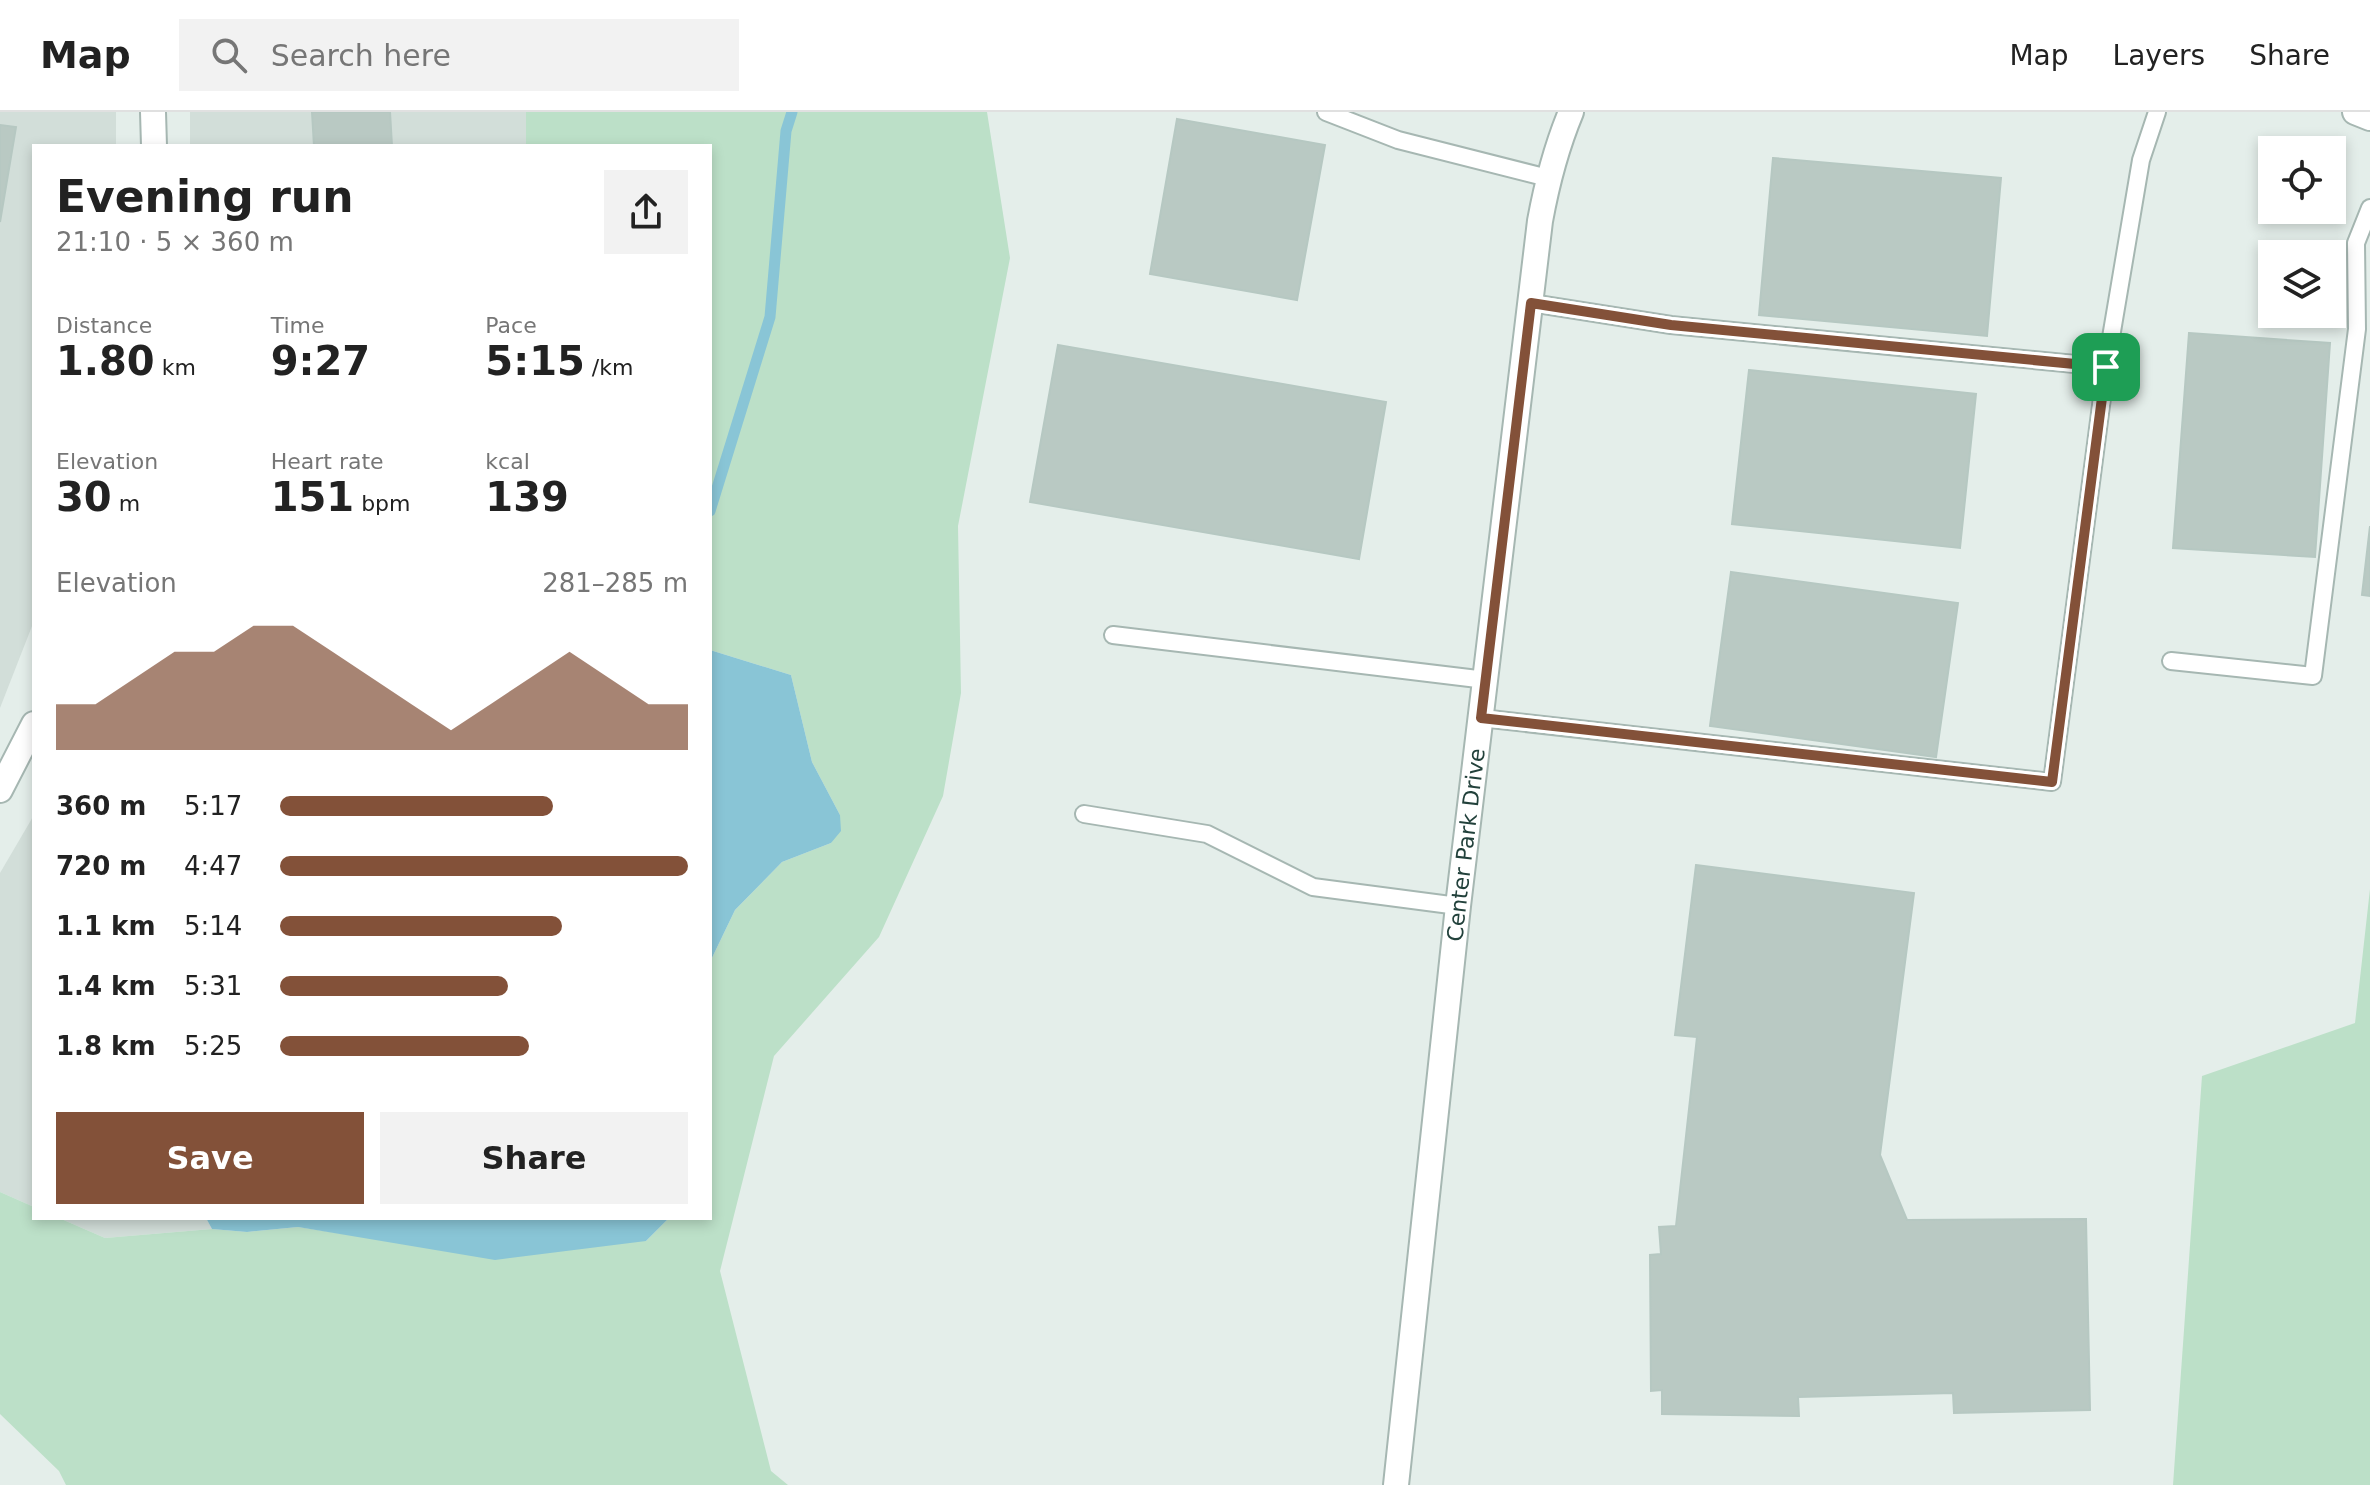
<!DOCTYPE html>
<html lang="en">
<head>
<meta charset="utf-8">
<style>
  body { margin:0; font-family:"DejaVu Sans",sans-serif; background:#f2f2f2; color:#222; height:100vh; display:flex; flex-direction:column; font-size:30px; white-space:nowrap }
  * { box-sizing:border-box; margin:0 }
  p { font-size:26px; color:#767676 }
  .icon { flex:none; width:44px; height:44px; fill:none; stroke:currentColor; stroke-width:2; stroke-linecap:round; stroke-linejoin:round }
  .map { position:relative; flex:1; overflow:hidden }
  .side { position:absolute; left:32px; top:32px; width:680px; height:1076px; display:flex; flex-direction:column; background:#fff; border-radius:0px; box-shadow:0 4px 12px #0003 }
  .side>* { flex:none }
  .controls { position:absolute; left:2258px; top:24px; display:grid; gap:16px }
  .controls a { display:grid; place-items:center; width:88px; height:88px; border-radius:0px; background:#fff; box-shadow:0 4px 12px #0003; font-size:40px }
  .pin { position:absolute; display:grid; place-items:center; width:68px; height:68px; color:#fff; margin:-34px; border-radius:16px; box-shadow:0 4px 12px #0006 }
  .round { display:grid; place-items:center; flex:none; width:84px; height:84px; border-radius:0px; background:#f2f2f2 }
  .overview { display:flex; align-items:center; justify-content:space-between; height:136px; padding:0 24px }
  h1 { font-size:44px; font-weight:600; line-height:60px }
  .metrics { display:grid; grid-template-columns:repeat(3,1fr); gap:12px; height:136px; padding:8px 24px }
  .metrics div { display:grid; align-content:center }
  .metrics b { font-size:40px; font-weight:600 }
  .metrics small { font-size:22px; font-weight:400 }
  .metrics p { font-size:22px }
  .chart { height:224px; padding:16px 24px }
  .chart p { display:flex; justify-content:space-between }
  .chart svg { width:100%; height:144px; margin-top:8px; fill:#835139; opacity:.7 }
  .cta { display:flex; gap:16px; margin-top:auto; padding:16px 24px }
  .cta a { flex:1; height:92px; border-radius:0px; background:#835139; color:#fff; font-size:32px; font-weight:600; line-height:92px; text-align:center }
  .cta a+a { background:#f2f2f2; color:#222 }
  ul { padding:0 24px; list-style:none; font-size:26px }
  li { display:grid; grid-template-columns:128px 96px 1fr; align-items:center; height:60px }
  li i { height:20px; border-radius:10px; background:#835139 }
  header { display:flex; align-items:center; gap:48px; box-sizing:border-box; height:112px; padding:0 40px; background:#fff; border-bottom:2px solid #e0e0e0 }
  header strong { font-size:38px }
  nav { display:flex; gap:44px; margin-inline-start:auto; font-size:28px }
  .search { width:560px; height:72px; background:#f2f2f2; display:flex; align-items:center; gap:20px; box-sizing:border-box; padding:0 28px; border-radius:0px; color:#767676; font-size:30px }
  .map>svg:first-child { display:block }
  .built { fill:#d2ded9 }
  .green { fill:#bce0c8 }
  .water { fill:#89c5d6 }
  .lines { fill:none; stroke-linecap:round; stroke-linejoin:round }
  .stream { stroke:#89c5d6; stroke-width:11 }
  .building { fill:#b9c9c3; stroke:#b6c8c2; stroke-width:2 }
  .service-casing { stroke:#a6b7b2; stroke-width:20 }
  .minor-casing { stroke:#a6b7b2; stroke-width:28 }
  .service { stroke:#fff; stroke-width:16 }
  .minor { stroke:#fff; stroke-width:24 }
  .route-casing { stroke:#fff; stroke-width:16 }
  .route { stroke:#835139; stroke-width:10 }
  .labels { text-anchor:middle; stroke-width:6; stroke-linejoin:round; paint-order:stroke }
  .street-label { font-size:22px; fill:#22413b; stroke:#f5faf8 }
</style>
</head>
<body>
<header>
<strong>Map</strong>
<div class="search"><svg class="icon" aria-label="search" viewBox="0 0 24 24"><circle cx="10" cy="10" r="6"/><path d="M15 15l6 6"/></svg>Search here</div>
<nav><a>Map</a><a>Layers</a><a>Share</a></nav>
</header>
<div class="map">
<svg width="2370" height="1373" viewBox="0 0 2370 1373">
  <rect width="100%" height="100%" fill="#e4eeea"/>
  <g class="built">
    <polygon points="0,0 116,0 116,34 34,34 34,509 0,596"/>
    <rect x="190" y="0" width="336" height="34"/>
    <polygon points="34,703 34,1095 0,1080 0,761"/>
    <polygon points="59,1106 206,1106 212,1117 105,1126"/>
  </g>
  <g class="green">
    <polygon points="526,0 987,0 1010,146 958,414 961,581 943,684 879,825 774,944 720,1159 771,1359 788,1373 66,1373 59,1359 0,1302 0,1080 34,1095 34,1106 59,1106 105,1126 212,1117 247,1120 298,1115 370,1126 646,1129 669,1106 710,1106 710,850 735,798 782,750 831,731 840,703 812,650 791,563 710,538 710,34 526,34"/>
    <polygon points="2370,777 2370,1373 2173,1373 2202,964 2355,911"/>
  </g>
  <g class="water">
    <polygon points="710,538 791,563 812,650 840,703 841,719 831,731 782,750 735,798 710,850"/>
    <polygon points="206,1106 669,1106 646,1129 495,1148 298,1115 247,1120 212,1117"/>
  </g>
  <g class="lines">
    <polyline class="stream" points="710,399 770,205 786,19 792,0"/>
  </g>
  <g class="building">
    <polygon points="312,0 390,0 392,34 314,34"/>
    <polygon points="1177,7 1325,33 1297,188 1150,162"/>
    <polygon points="0,13 16,15 0,110"/>
    <polygon points="1773,46 2001,66 1987,224 1759,203"/>
    <polygon points="2189,221 2330,231 2315,445 2173,436"/>
    <polygon points="1058,233 1386,290 1359,447 1030,390"/>
    <polygon points="1749,258 1976,282 1960,436 1732,412"/>
    <polygon points="2370,414 2370,484 2362,483"/>
    <polygon points="1731,460 1958,491 1936,645 1710,614"/>
    <polygon points="1696,753 1914,781 1880,1043 1907,1108 2086,1107 2090,1298 1954,1301 1953,1281 1798,1285 1799,1304 1662,1302 1662,1278 1651,1279 1650,1143 1661,1142 1659,1115 1676,1114 1697,925 1675,923"/>
  </g>
  <g class="lines">
    <defs>
      <g id="service">
        <polyline points="1326,0 1398,28 1548,66"/>
        <polyline points="1531,191 1671,213 2106,255"/>
        <polyline points="1113,523 1486,568"/>
        <polyline points="2171,549 2313,564 2357,217 2356,131 2370,96"/>
        <polyline points="1481,606 2052,670 2106,255 2141,48 2157,0"/>
        <polyline points="1084,702 1207,722 1313,775 1458,794"/>
      </g>
      <g id="minor">
        <polyline points="153,0 154,34"/>
        <polyline points="2355,0 2370,6"/>
        <polyline points="0,678 34,612"/>
        <path id="s1" d="M1396,1373L1458,794L1540,109C1547,71 1556,36 1571,0"/>
      </g>
    </defs>
    <use href="#service" class="service-casing"/>
    <use href="#minor" class="minor-casing"/>
    <use href="#service" class="service"/>
    <use href="#minor" class="minor"/>
  </g>
  <g class="lines">
    <defs>
      <polygon id="route" points="1531,191 1671,213 2106,255 2052,670 1481,606"/>
    </defs>
    <use href="#route" class="route-casing"/>
    <use href="#route" class="route"/>
  </g>
  <g class="labels">
    <g class="street-label">
      <text dy="8" stroke="none"><textPath href="#s1" startOffset="644">Center Park Drive</textPath></text>
    </g>
  </g>
</svg>
<div class="controls">
<a><svg class="icon" aria-label="locate" viewBox="0 0 24 24"><circle cx="12" cy="12" r="6"/><path d="M12 2v4M12 18v4M2 12h4M18 12h4"/></svg></a>
<a><svg class="icon" aria-label="layers" viewBox="0 0 24 24"><path d="M12 4l9 5-9 5-9-5zM3 14l9 5 9-5"/></svg></a>
</div>
<div class="pin" style="left:2106px;top:255px;background:#1e9e55"><svg class="icon" aria-label="arrive" viewBox="0 0 24 24"><path d="M6 21V4h12l-3 4 3 4H6"/></svg></div>
<section class="side">
<div class="overview"><div><h1>Evening run</h1><p>21:10 · 5 × 360 m</p></div><a class="round"><svg class="icon" aria-label="share" viewBox="0 0 24 24"><path d="M12 15V3M7 8l5-5 5 5M5 13v7h14v-7"/></svg></a></div>
<div class="metrics">
<div><p>Distance</p><b>1.80<small> km</small></b></div>
<div><p>Time</p><b>9:27</b></div>
<div><p>Pace</p><b>5:15<small> /km</small></b></div>
</div>
<div class="metrics">
<div><p>Elevation</p><b>30<small> m</small></b></div>
<div><p>Heart rate</p><b>151<small> bpm</small></b></div>
<div><p>kcal</p><b>139</b></div>
</div>
<div class="chart"><p><span>Elevation</span>281–285 m</p>
<svg viewBox="0 0 160 44" preserveAspectRatio="none"><path d="M0 44V30L10 30L20 22L30 14L40 14L50 6L60 6L70 14L80 22L90 30L100 38L110 30L120 22L130 14L140 22L150 30L160 30V44z"/></svg>
</div>
<ul>
<li><b>360 m</b>5:17<i style="width:67%"></i></li>
<li><b>720 m</b>4:47<i style="width:100%"></i></li>
<li><b>1.1 km</b>5:14<i style="width:69%"></i></li>
<li><b>1.4 km</b>5:31<i style="width:56%"></i></li>
<li><b>1.8 km</b>5:25<i style="width:61%"></i></li>
</ul>
<div class="cta"><a>Save</a><a>Share</a></div>
</section>
</div>
</body>
</html>
